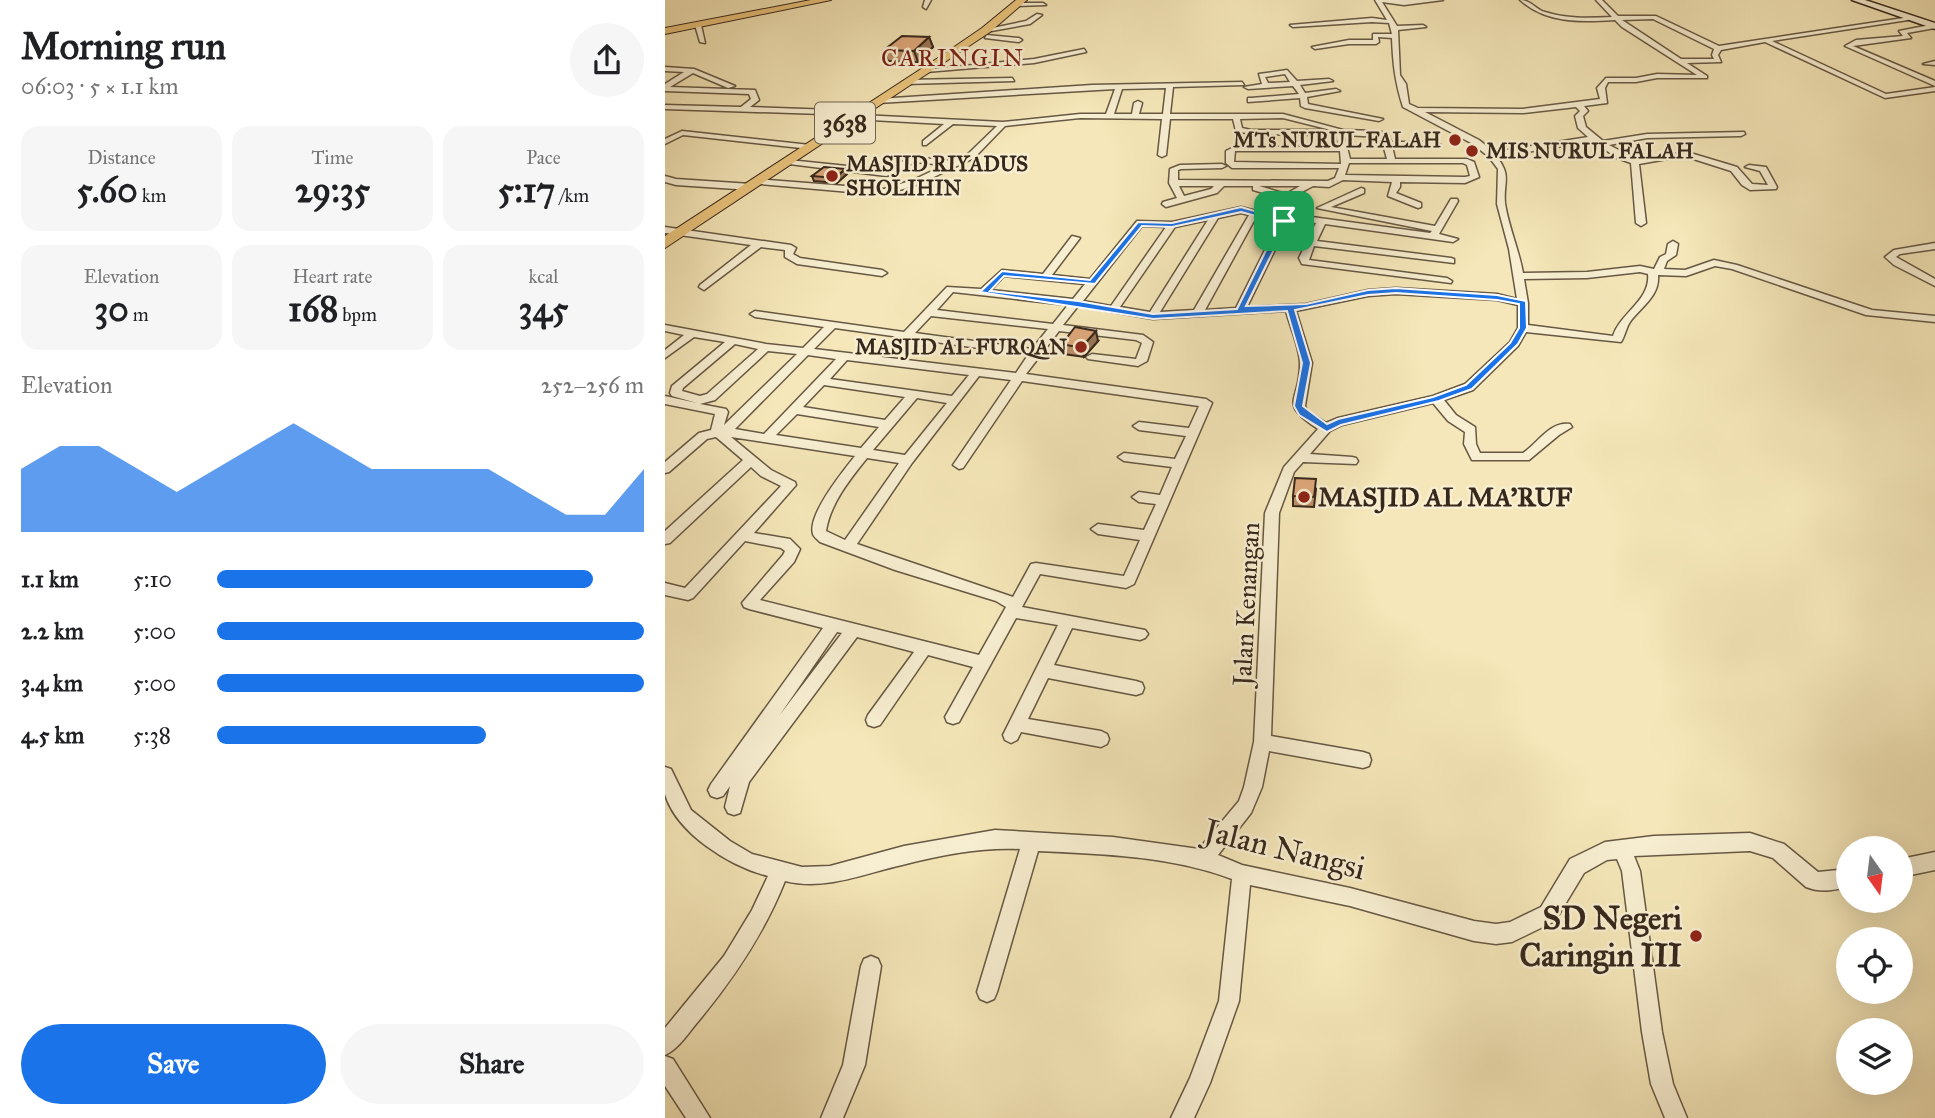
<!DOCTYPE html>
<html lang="en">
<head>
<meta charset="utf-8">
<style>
  body { margin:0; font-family:"IM FELL Great Primer",serif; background:#f6f6f6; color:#202124; height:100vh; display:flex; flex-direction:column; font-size:26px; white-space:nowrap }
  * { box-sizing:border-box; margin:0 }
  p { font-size:23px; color:#757577 }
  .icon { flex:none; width:38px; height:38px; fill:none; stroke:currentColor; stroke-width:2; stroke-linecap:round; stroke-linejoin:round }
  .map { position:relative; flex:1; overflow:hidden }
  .panel { display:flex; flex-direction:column; background:#fff; width:665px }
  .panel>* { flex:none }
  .needle { width:46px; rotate:166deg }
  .fabs { position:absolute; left:1171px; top:836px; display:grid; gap:14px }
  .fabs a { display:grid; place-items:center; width:77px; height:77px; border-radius:50%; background:#fff; box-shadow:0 7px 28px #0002; font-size:35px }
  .pin { position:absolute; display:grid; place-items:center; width:60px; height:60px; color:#fff; margin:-30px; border-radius:14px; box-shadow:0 4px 10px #0006 }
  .round { display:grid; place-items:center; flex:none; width:74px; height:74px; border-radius:37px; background:#f6f6f6 }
  .overview { display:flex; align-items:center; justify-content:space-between; height:119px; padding:0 21px }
  h1 { font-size:38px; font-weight:800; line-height:52px }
  .figures { display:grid; grid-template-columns:repeat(3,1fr); gap:10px; height:119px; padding:7px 21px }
  .figures div { display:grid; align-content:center; border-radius:18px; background:#f6f6f6; text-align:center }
  .figures b { font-size:35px; font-weight:800 }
  .figures small { font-size:19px; font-weight:400 }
  .figures p { font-size:19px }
  .chart { height:196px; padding:14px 21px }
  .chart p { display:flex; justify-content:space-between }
  .chart svg { width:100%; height:126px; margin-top:7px; fill:#1a73e8; opacity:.7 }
  .primary-button { display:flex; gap:14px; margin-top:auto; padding:14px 21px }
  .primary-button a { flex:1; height:80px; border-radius:42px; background:#1a73e8; color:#fff; font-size:28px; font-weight:800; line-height:80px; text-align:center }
  .primary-button a+a { background:#f6f6f6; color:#202124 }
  ul { padding:0 21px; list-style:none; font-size:23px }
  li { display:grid; grid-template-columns:112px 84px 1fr; align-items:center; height:52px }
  li i { height:18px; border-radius:9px; background:#1a73e8 }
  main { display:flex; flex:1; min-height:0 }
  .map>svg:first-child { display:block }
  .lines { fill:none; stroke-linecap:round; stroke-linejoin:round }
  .street-casing { stroke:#665843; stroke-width:3 }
  .secondary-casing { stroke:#37281c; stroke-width:3 }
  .primary-casing { stroke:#37281c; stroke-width:2 }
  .street { fill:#f8efd2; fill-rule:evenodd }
  .secondary { fill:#f8efd2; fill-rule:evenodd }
  .primary { fill:#eac47c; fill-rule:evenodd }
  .wall { fill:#bf906a; stroke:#37281c; stroke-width:2 }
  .shaded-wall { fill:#9b7656; stroke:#37281c; stroke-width:2 }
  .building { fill:#dea87b; stroke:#37281c; stroke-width:2 }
  .route { fill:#1a73e8; stroke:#fff; stroke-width:2; fill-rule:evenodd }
  .poi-dot { fill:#8f2418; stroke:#f8efd2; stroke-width:2.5 }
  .labels { text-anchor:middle; stroke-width:5; stroke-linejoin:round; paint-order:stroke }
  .far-poi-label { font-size:21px; font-weight:bold; fill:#37281c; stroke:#f8efd2; text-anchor:end }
  .far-quarter-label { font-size:24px; letter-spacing:2px; fill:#7a1f14; stroke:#f8efd2 }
  .shield { fill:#f8efd2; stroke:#716453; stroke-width:2 }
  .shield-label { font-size:24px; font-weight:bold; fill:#37281c }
  .poi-label { font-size:26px; font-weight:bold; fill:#37281c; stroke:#f8efd2; text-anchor:start }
  .street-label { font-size:26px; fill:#37281c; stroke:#f8efd2 }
  .near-street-label { font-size:32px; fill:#37281c; stroke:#f8efd2 }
  .near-poi-label { font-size:32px; font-weight:bold; fill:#37281c; stroke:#f8efd2; text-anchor:end }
</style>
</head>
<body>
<main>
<section class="panel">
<div class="overview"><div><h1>Morning run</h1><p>06:03 · 5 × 1.1 km</p></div><a class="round"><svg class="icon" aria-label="share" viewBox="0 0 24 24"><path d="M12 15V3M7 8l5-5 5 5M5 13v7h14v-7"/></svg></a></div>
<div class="figures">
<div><p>Distance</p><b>5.60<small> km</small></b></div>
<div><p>Time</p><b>29:35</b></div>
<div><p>Pace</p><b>5:17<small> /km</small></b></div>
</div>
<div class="figures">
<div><p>Elevation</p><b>30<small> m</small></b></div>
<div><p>Heart rate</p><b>168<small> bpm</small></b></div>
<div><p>kcal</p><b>345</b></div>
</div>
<div class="chart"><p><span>Elevation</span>252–256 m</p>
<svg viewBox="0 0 160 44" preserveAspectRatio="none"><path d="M0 44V22L10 14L20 14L30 22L40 30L50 22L60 14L70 6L80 14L90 22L100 22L110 22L120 22L130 30L140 38L150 38L160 22V44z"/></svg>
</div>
<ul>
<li><b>1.1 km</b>5:10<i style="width:88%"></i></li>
<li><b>2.2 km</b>5:00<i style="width:100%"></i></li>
<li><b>3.4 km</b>5:00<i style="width:100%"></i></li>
<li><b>4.5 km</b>5:38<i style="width:63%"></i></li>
</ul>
<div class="primary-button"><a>Save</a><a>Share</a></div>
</section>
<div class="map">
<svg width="1270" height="1118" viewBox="0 0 1270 1118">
  <rect width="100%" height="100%" fill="#f5e7b9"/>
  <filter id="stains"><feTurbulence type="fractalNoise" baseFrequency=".00286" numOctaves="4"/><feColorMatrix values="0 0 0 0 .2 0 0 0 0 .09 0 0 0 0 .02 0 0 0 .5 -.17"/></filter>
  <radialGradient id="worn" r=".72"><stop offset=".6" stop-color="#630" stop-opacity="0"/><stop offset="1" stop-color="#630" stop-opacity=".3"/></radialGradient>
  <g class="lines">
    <defs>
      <g id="street">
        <polygon points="260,0 266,0 261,9 258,7"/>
        <path d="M710,0H778L739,5L717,2L732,26L758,25L761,27L733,30L735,75L741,84L744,104L753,108L858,109L935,99L932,88L941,78H971L992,74L1032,75L957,27L950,20C916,22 882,24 855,0C866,0 870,9 880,12C902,19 923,18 947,17L931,0H937L953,16H991L1054,46L1245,17L1243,20L1107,41L1221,94L1270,87V91L1220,98L1100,42L1056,50L1053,55L1056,62L1022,63L1042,76V78H992L971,82H943L940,88L942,103L919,106L923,111L918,116L921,127L938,141L982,134L1079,132L1080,134L1076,136L982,138L944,145L971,159L1022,152L1072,167L1087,184L1103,185L1095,171L1080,167L1084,165L1101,167L1112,187L1111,189L1085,190L1077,185L1066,171L1019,156L974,164L981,223L976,226L971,223L966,163L952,158L928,141L832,157C847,177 838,182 840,203C843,225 854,250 858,273L922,272L975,266L989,269L995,257L1001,254L1003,244L1008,241L1013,244L1011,255L1002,261L999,269L1020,270L1049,260L1072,265L1207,310L1270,316V322L1201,315L1067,269L1050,266L1021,276L993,275C995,296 976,307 965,322C961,328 960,336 956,342L861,332L853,346L808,390L779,400L791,415L810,427L811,444L815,453H858C873,443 885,421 905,424L907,427L894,435L864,460H807L799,444L800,432L783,421L768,403L677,425L665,431L645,454L687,457L691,458L693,461L691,464L638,462L629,472L614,513L606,736L698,752L704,754L706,760L704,766L698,768L604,751L597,787L586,813L553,855L577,865L685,888L809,921L831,924L845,922L876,907L905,859L940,842L989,836L1085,833L1119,844L1153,872L1183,869V887C1168,890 1156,893 1141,887L1108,858L1085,851L969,856L975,871L997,1032L1008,1084L1022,1118H1000L986,1084L977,1032L957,871L952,859L942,860L919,873L890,921L847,942L831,944L809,941L685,906L585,885L574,1001L545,1083L529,1118H506L525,1078L554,1001L567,879C506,856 438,854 373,851L332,992L329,999L322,1002L315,999L312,992L355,849C317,847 275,855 237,865C197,874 160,891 120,881C99,934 67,981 31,1024C22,1035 13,1049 0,1055V1028L59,956L87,910L103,876C66,867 11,833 0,794C0,786 0,775 0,767L6,769L26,810L65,841L87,854L137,867L165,866L239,846L330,830L448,837L534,849L574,801L579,787L589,742L600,513L619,467L653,429C612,402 635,403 635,364C635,348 625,327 621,311L488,319L413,306L398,325L478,335L488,342L482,361L473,366L423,359L421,357L427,354L471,359L477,343L471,340L394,331L361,374L541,399L547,403L469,584L461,588L375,574L357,607L480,630L483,634L480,638L475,640L407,628L389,665L471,681L477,683L479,688L477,693L471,695L383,678L363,719L436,731L442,734L444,739L442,744L436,747L356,732L352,740L346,743L340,740L338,735L393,625L351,618L294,722L288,724L282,722L280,717L308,667L263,655L215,725L209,727L203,725L201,720L203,715L249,652L192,637L84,782L75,813L69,815L63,813L60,807L65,786L58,796L52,798L46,796L43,790L46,784L158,628L84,609L79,607L77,603L118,555L120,551L116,548L80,541L28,598L23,600L0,595V583L20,588L116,486L96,476L86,467L5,543L0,544V531L78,460L51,437L42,439L4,472L0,473V462L34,433L46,430L50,414L0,404V396L32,403L7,396L5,393L7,386L60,342L29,337L0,358V350L19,335L0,331V325L101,344L138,348L159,327L90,317L85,314L90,311L239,332L282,287L316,289L337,270L378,274L407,236L415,238L387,275L425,279L472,221L507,222L576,207L619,218L632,215L765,233L767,231L652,208L696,188L699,189V193L666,207L770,226L786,199H792L793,201L774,234L793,239L788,242L660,224L652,241L786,258L789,259V263L649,246L644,260L782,278L787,281L786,283L637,264L634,258L651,223L632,221L623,223L582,307L641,304L703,290L731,288L832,294L852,299L844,249L832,204L833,169L824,157L808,144L738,107C730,82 728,64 727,38L713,37L714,42L711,44H684L650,49L647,47L684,40H708V34H727L724,23L707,22L628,27L625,25L707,18L722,20ZM988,19L1049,49L1047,55L1049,59H1016L957,20ZM911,107L915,111L910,116L913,128L923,137L829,152L814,140L760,112L858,113ZM576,213L584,215L529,310L495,312L553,218ZM591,217L614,222L571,308L540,310ZM543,220L485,312L455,307L510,227ZM477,226L501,227L446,306L418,301ZM975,272L983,274C986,300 955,313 948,336L863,325V303L859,279L922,278ZM339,276L420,284L408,299L326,290ZM288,292L403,305L388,324L272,310ZM731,294L832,300L853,305V328L845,342L800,384L768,396L673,418L661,423L642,411L640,406L647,363L631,311L703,296ZM266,316L383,329L367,349L250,333ZM170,328L363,355L351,373L149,349ZM70,344L93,349L42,394L35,396L17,391L18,388ZM103,351L132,354L59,425L63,412L61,409L35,404L50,400ZM143,355L171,359L99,434L70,429ZM182,360L304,375L287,396L165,379ZM314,376L346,380L288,465L294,469L298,468L357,381L534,406L524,428L474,422L468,426L474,430L521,436L510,459L459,453L453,457L459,461L507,467L495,495L474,492L467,497L474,502L491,504L479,530L433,524L426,529L433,534L475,540L459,576L371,563L366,564L348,597L192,544L247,463ZM159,385L240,397L220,420L138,407ZM252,398L282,403L240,455L208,450ZM132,414L214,427L196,448L111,435ZM66,437L190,456C179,470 142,515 148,534C148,536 153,540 155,542L230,570L331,601L341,607L314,655L95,600L129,562L135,549L125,539L89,533L131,485L130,482L106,470ZM202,458L234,463L180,540L161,531C165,504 185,479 202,458ZM172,632L177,633L114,716Z"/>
        <polygon points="351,3 378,3 381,5 349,6"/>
        <polygon points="372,14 377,15 365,24 321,32 318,30 361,21"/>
        <polygon points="33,23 36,25 40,43 35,42 30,25"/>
        <polygon points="1270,24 1270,28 1242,33 1246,38 1188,46 1270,81 1270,86 1180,46 1191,40 1238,36 1234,31"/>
        <polygon points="322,35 354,38 357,40 354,42 320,38"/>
        <polygon points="419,49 421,52 369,63 261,72 258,70 369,59"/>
        <polygon points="1270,61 1270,65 1258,64"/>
        <path d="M0,67L29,69L70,86L63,88L28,73L5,87L90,90L94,100L85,107L196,111L200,113L196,115L338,122L415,114H441L450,89L213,103L209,101L213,99L427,85L577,82L579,85L508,87L505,114H618L678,130L713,131L723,134L726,142H771L775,144L774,146H727L730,159H802L809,162L814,177L800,183L735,182V187L731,193L756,203V207L753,208L723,196L727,182L678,180L664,187L648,186L622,200L588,190V186H559L552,193L501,207L497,204L498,202L512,198L504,183L505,169L515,165L557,164L561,166L557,168L516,169L513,170V180L663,181L670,178L674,168H567L561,163V151L569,147H674L671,135L586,134L571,131L568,119H505L501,155L497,157L493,155L497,119L415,118L340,126L309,158L254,184L219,195L95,184L92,183V179L219,189L248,180L280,165L249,162L232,173L221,176L124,164L120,162L124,160L221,170L247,157L288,161L303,154L332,126L288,124L261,145H258V141L279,124L188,119L184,117L187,115L0,109V105L76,107L86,99L84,94L0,91V84L19,72L0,71ZM501,88L498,114H474L477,103L473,101L469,103L467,114H449L457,89ZM618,118L666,130H586L577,128L575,119ZM679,135L716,137L722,159H685ZM675,151L676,164L569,162L570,151ZM684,163H798L802,165L805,176L800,177L680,175ZM514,186H549L546,189L519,196ZM594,186H635L621,194Z"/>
        <path d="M622,70L632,81L664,79L668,81L635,85L640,93L671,89L675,91L642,97L643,104L718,119L714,121L640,108L636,106L635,98L583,102V98H586L634,94L628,86L583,89L579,87L597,84L594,74ZM620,74L625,82L603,83L600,77Z"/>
        <polygon points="347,78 349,81 241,84 237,82 241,80"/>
        <polygon points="17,131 145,145 149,147 145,149 18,135 0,144 0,139"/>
        <polygon points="0,176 11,179 86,184 90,187 86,190 11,185 0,182"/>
        <polygon points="0,227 126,245 131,248 128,254 135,258 217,270 222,273 217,276 132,264 120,257 120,250 96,247 39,290 34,287 35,285 86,245 0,233"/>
        <polygon points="1270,243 1270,249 1235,254 1231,257 1270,279 1270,286 1229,265 1220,257 1229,250"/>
        <polygon points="1270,852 1270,870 1236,877 1236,859"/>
        <polygon points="206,956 213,959 216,966 200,1065 178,1118 156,1118 178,1065 196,966 199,959"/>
        <polygon points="0,1056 8,1059 45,1118 21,1118 0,1086"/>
      </g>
      <polygon id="secondary" points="1187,0 1200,0 1270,23 1270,29"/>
      <g id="primary">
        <polygon points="146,0 166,0 0,34 0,28"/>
        <polygon points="351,0 362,0 325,32 0,248 0,236 276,56 317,28"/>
      </g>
    </defs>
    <use href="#street" class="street-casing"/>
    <use href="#secondary" class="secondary-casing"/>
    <use href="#primary" class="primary-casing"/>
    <use href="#street" class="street"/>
    <use href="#secondary" class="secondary"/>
    <use href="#primary" class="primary"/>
  </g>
  <g class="wall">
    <polygon points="264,37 268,47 253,62 223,61 219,50"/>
    <polygon points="180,169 182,174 172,183 149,181 147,176"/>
    <polygon points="433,341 419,357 399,354 397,344"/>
    <polygon points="651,489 649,507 628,506 628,496"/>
  </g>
  <g class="shaded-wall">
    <polygon points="264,37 268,47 253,62 249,51"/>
    <polygon points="180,169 182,174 172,183 170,178"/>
    <polygon points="431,331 433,341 419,357 416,348"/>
  </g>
  <g class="building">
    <polygon points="237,36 264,37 249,51 219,50"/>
    <polygon points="159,167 180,169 170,178 147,176"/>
    <polygon points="410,327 431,331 416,348 397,344"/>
    <polygon points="630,478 651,479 649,497 628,496"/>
  </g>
  <path class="route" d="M576,207L623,221L581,306L641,304L703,290L731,288L832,295L861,301L862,328L853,344L807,389L774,401L676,425L662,432L634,415L629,406L637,363L622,311L488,319L315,292L337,271L425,280L473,222L507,223ZM576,212L615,222L572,309L488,314L413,301L325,291L339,276L430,284L477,226L507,227ZM731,293L832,300L854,304V328L845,343L801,385L768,397L673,419L662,424L638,406L646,363L630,310L703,295Z"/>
  <g class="poi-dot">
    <circle cx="790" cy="140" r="7"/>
    <circle cx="807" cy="151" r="7"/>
    <circle cx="167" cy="176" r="7"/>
    <circle cx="416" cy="347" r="7"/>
    <circle cx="639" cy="497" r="7"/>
    <circle cx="1031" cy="936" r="7"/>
  </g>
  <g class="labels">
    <g class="far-poi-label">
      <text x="776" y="147">MTs NURUL FALAH</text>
      <text x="821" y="158" text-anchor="start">MIS NURUL FALAH</text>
      <text x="181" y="171" text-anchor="start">MASJID RIYADUS<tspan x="181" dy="24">SHOLIHIN</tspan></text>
      <text x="402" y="354">MASJID AL FURQAN</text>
    </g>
    <g class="far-quarter-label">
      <text x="288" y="66">CARINGIN</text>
    </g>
    <rect class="shield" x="150" y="102.5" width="60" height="41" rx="5"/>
    <g class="shield-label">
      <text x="180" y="131">3638</text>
    </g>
    <g class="poi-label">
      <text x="653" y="506">MASJID AL MA'RUF</text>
    </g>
    <g class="street-label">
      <text transform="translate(581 604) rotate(-87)" y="9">Jalan Kenangan</text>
    </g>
    <g class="near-street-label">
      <text transform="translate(620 849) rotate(14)" y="11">Jalan Nangsi</text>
    </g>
    <g class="near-poi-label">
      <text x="1017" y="929">SD Negeri<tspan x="1017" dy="37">Caringin III</tspan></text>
    </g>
  </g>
  <rect width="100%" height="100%" filter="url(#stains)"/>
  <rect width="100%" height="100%" fill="url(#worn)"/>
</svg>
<div class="fabs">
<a><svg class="needle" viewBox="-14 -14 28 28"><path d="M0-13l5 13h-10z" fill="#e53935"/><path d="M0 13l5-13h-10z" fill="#757577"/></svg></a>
<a><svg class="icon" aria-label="locate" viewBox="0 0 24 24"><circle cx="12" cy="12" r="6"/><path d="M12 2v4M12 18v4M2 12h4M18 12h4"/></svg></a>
<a><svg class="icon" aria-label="layers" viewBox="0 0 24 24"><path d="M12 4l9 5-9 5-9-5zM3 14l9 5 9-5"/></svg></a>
</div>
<div class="pin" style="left:619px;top:221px;background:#1e9e55"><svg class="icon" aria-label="arrive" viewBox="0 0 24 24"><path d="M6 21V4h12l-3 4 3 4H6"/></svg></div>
</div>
</main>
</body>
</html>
